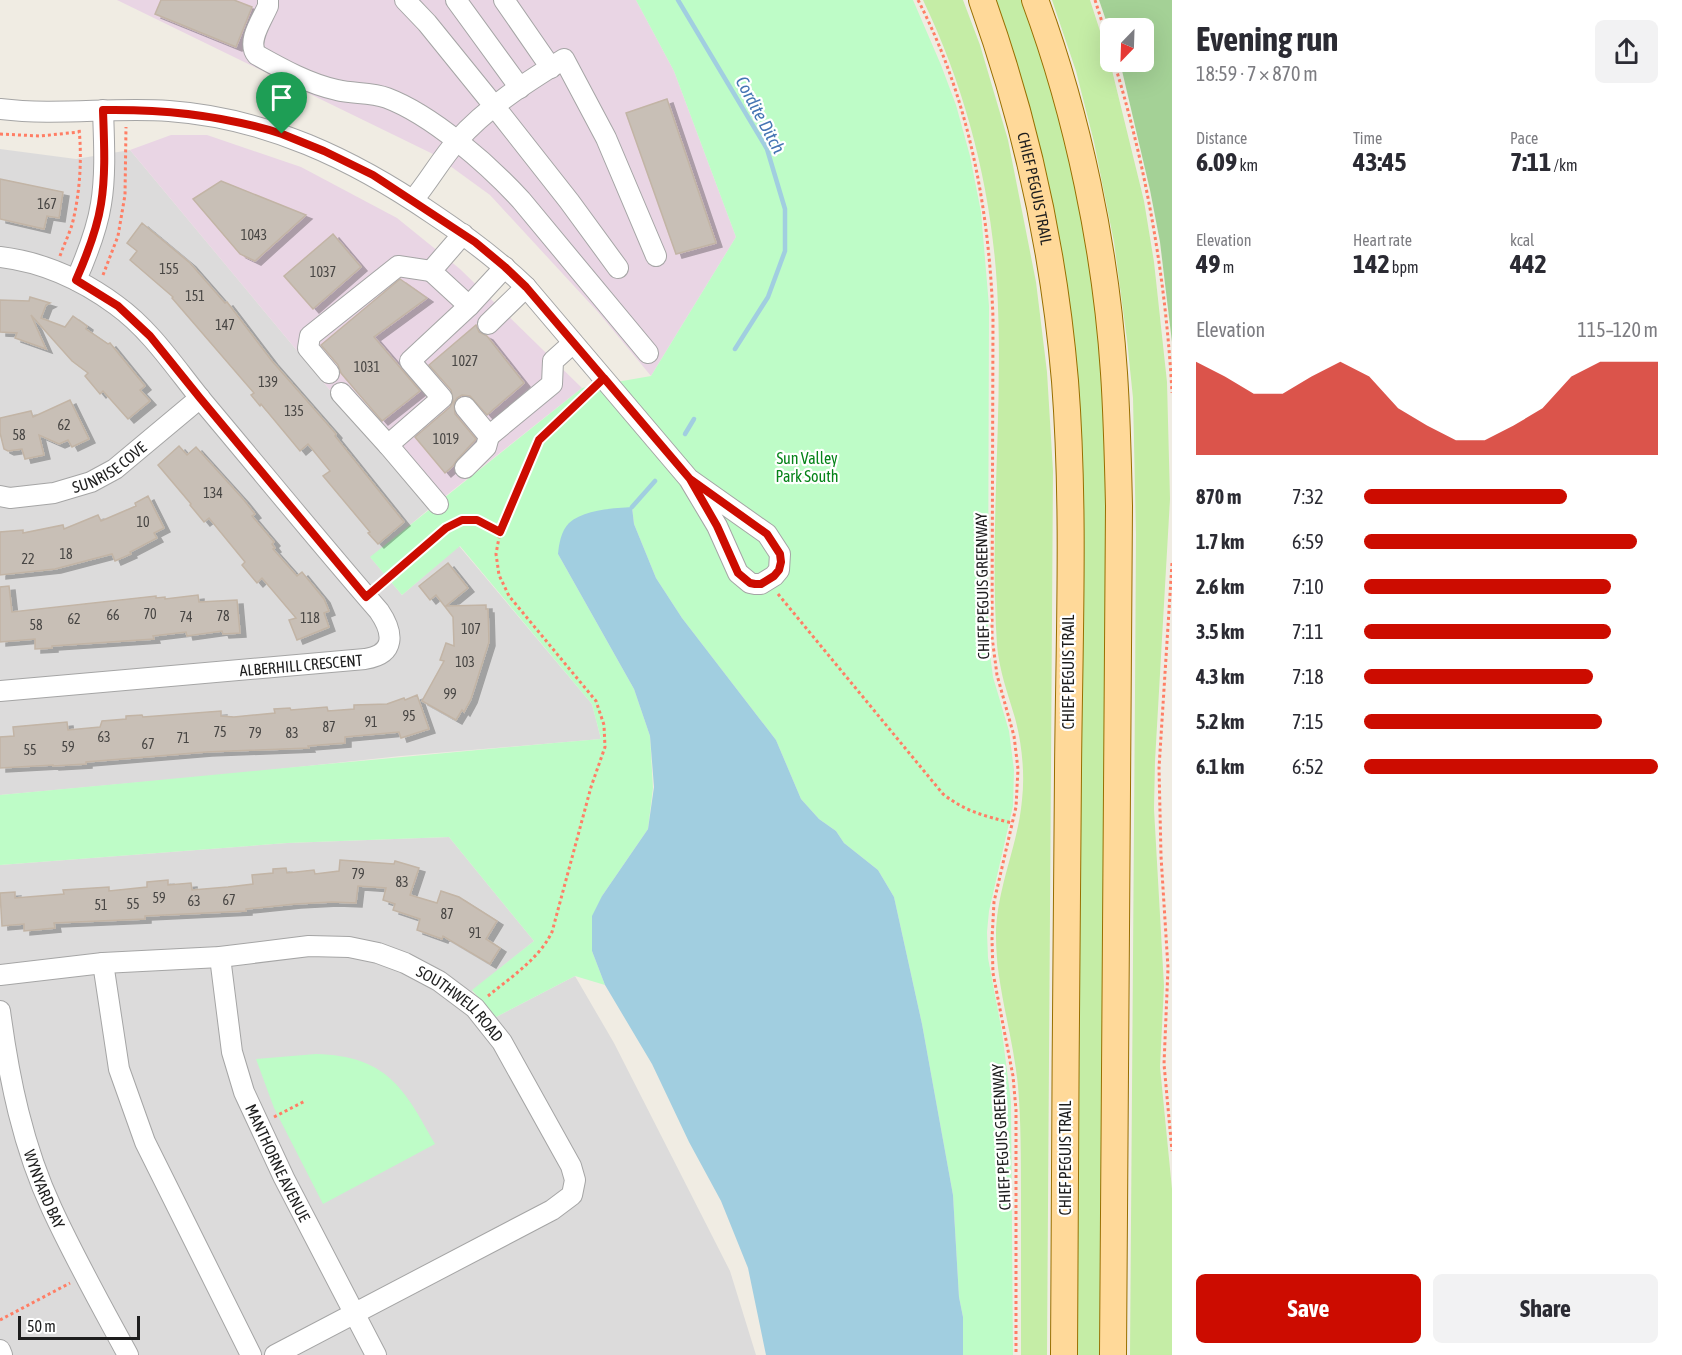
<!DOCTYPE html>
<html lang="en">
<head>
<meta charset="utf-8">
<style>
  body { margin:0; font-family:"Asap Condensed",sans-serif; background:#f2f2f3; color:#2b2b33; height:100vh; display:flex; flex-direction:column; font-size:22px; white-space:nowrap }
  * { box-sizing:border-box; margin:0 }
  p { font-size:20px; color:#7c7c81 }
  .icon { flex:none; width:33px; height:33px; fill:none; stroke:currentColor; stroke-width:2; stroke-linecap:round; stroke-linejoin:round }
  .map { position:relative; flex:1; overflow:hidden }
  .side { display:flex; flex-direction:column; background:#fff; width:510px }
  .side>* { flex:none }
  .needle { width:39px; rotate:203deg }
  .fabs { position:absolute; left:1100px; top:18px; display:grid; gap:12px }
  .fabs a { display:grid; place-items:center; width:54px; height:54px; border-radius:9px; background:#fff; box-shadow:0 6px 24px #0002; font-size:30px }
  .scale { position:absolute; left:18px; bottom:15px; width:122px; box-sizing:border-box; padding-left:6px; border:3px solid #1e1e1e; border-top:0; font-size:16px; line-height:21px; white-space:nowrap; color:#1e1e1e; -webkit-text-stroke:4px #fff; paint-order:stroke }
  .pin { position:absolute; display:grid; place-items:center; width:51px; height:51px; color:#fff; margin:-62px -26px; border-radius:50% 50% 50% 0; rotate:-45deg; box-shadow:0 0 6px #0007 }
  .pin .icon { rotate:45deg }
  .round { display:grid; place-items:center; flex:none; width:63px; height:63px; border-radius:9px; background:#f2f2f3 }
  .headline { display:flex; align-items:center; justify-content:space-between; height:102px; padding:0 24px }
  h1 { font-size:33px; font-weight:700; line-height:45px }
  .figures { display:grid; grid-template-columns:repeat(3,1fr); gap:9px; height:102px; padding:6px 24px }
  .figures div { display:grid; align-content:center }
  .figures b { font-size:26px; font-weight:700 }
  .figures small { font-size:16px; font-weight:400 }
  .figures p { font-size:16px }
  .chart { height:168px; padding:12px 24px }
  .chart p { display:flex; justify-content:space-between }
  .chart svg { width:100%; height:108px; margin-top:6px; fill:#cc0c00; opacity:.7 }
  .primary-button { display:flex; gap:12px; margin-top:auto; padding:12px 24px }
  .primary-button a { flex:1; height:69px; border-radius:9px; background:#cc0c00; color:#fff; font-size:24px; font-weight:700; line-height:69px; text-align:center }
  .primary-button a+a { background:#f2f2f3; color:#2b2b33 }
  ul { padding:0 24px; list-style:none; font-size:20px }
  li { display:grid; grid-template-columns:96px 72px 1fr; align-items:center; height:45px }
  li i { height:15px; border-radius:8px; background:#cc0c00 }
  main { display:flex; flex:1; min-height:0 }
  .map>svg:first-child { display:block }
  .residential { fill:#dcdbdb }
  .industrial { fill:#e9d5e4 }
  .grass { fill:#c5eda6 }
  .forest { fill:#a4d196 }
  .park { fill:#befcc7 }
  .water { fill:#a1cee0 }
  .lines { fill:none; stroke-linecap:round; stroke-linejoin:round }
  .stream { stroke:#a1cee0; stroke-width:4.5 }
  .building { fill:#c8bfb6; stroke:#c2b4a5; stroke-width:1.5; filter:url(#shadow) }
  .minor-casing { stroke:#a5a5a5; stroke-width:22 }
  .major-casing { stroke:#986f00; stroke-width:28 }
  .path { stroke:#ff7e65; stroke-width:3; stroke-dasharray:3 3; stroke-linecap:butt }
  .minor { stroke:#fff; stroke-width:20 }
  .major { stroke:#ffd999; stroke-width:26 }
  .route-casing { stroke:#fff; stroke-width:12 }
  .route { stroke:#cc0c00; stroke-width:8 }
  .labels { text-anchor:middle; stroke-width:4.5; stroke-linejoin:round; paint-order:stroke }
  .number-label { font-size:14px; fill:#484644 }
  .street-label { font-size:16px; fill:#1e1e1e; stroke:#fff }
  .park-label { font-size:16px; fill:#058318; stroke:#fff }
  .water-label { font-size:18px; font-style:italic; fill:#4575b3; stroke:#fff }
</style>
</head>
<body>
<main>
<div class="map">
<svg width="1172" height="1355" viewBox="0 0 1172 1355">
  <defs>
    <filter id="shadow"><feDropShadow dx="6" dy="4" stdDeviation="0" flood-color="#0004"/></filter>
  </defs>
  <rect width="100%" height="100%" fill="#f0ece3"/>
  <g class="residential">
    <polygon points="0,149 76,159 130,150 429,509 371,558 402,595 459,546 592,704 601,739 401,756 242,773 0,795"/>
    <polygon points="449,837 534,941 472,991 496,1017 575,976 614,1043 730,1271 756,1355 0,1355 0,865 287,843"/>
  </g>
  <g class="industrial">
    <polygon points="117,0 636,0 674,71 736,237 651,376 598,312 490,195 435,155"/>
    <polygon points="171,135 207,135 301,167 397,218 460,269 582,388 429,509 130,150"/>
  </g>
  <g class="grass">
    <path d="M923,0H963L980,45L1008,140L1036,282L1047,372L1053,471L1047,1355H1021C1021,1302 1021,1249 1021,1196C1021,1159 1021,1122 1018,1086C1013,1035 996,986 996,936C996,889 1018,846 1022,800C1025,774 1022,744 1015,718C1008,694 999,670 997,645C989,525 1004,405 997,286C991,186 966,90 923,0Z"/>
    <path d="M993,0H1024C1058,100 1082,202 1097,307C1104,350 1104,396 1108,439L1103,1355H1073L1078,459Z"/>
    <polygon points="1052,0 1090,0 1110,62 1144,201 1154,262 1167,382 1170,499 1155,761 1154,809 1164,986 1160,1067 1172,1189 1172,1355 1130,1355 1135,693 1136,534 1133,398 1127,340 1114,242 1094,142 1076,71"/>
  </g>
  <polygon class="forest" points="1099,0 1172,0 1172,342 1160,242 1150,190 1120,62 1143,62 1143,28 1110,28 1110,32"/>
  <g class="park">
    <path d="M636,0H913L941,65L956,105L970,156L981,212L989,306L988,639L993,677L1009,731L1014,770L1013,806L989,911L987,932L988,958L1002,1032L1011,1102L1013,1355H963V1317L959,1297L953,1195L922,1024L894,897L878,870L844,843L836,831L819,819L801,799L776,740L682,618L656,578L634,524L632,507L558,554L634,689L650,736L653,788L648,829L602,896L592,951L605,985L575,976L496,1017L472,990L534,941L449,837L287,843L0,865V795C200,777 400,756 601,739L592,704L460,546L402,595L370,557L582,388L651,376L736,237L674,71Z"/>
    <path d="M316,1054C387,1056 404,1088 435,1144L323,1204L274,1108L256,1059Z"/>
  </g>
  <path class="water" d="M632,507L634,524L656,578L682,618L776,740L801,799L819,819L836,831L844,843L878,870L894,897L922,1024L953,1195L959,1297L963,1317V1355H766L748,1268L721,1201L689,1142L652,1064L605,985L592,951V916L602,896L648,829L654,787L650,736L634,689L558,554C559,544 561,531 569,523C583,510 614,508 632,507Z"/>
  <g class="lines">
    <g class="stream">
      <polyline points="678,0 767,149 785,209 785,251 768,297 735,349"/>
      <polyline points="685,434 694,419"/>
      <polyline points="632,507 655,481"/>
    </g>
  </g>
  <g class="building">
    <polygon points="161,0 234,0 252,7 236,47 155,14"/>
    <polygon points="667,99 716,243 676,254 626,113"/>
    <polygon points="0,179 63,192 59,218 47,216 44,229 0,219"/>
    <polygon points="221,181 306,215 255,261 240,254 193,199"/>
    <polygon points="142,223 190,263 225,303 227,302 272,361 336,434 335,436 404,522 378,544 368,533 370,532 323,476 330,471 308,444 300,451 261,404 260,406 251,395 254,393 172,298 173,297 130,260 137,251 127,243"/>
    <polygon points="333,234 361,267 313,309 284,276"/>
    <polygon points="400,279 427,298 374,337 420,391 382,421 357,392 341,373 338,365 321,345"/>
    <polygon points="30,297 50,303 46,305 41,318 65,327 73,316 87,326 86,329 108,344 110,343 145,386 140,390 150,401 128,419 103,391 100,394 85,376 88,373 72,361 31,315 46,349 15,338 17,333 0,332 0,300 29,301"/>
    <polygon points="476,325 479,332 487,336 524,383 487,415 470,396 462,395 457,398 454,403 455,414 476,439 457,460 453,466 445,473 415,437 450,407 453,401 451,390 429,365"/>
    <polygon points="70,400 89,439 72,447 68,440 59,444 39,435 44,455 25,459 22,449 8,451 4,449 0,433 0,418 31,411 33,417"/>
    <polygon points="179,446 187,455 196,447 243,499 255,514 252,516 274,542 272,544 275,548 273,549 297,576 302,572 324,599 329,611 324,613 329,627 297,640 289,620 296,618 262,578 257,583 242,565 245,562 209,518 204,522 190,505 191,504 158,465"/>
    <polygon points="148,496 164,528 154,533 157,538 130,552 131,554 115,561 112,554 55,569 0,575 0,532 23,530 23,533 63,525 64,529 98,515 101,521 136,506 135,503"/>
    <polygon points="448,563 468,588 446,606 486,605 486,609 488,609 489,642 471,699 464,712 462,710 456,720 422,701 444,661 440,660 446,643 454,646 453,617 436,595 430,600 419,586"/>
    <polygon points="9,586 12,612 156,596 156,598 165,597 165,599 198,595 199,602 237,600 240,633 223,634 222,631 187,636 186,632 153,636 154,639 52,646 52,648 35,649 35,639 0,642 0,587"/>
    <polygon points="417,695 429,729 401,738 399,732 345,737 345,743 308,746 309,748 206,752 86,762 86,764 53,766 53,765 0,768 0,737 14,736 13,727 67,722 68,730 100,727 102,721 126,719 126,716 142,715 143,717 221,711 221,716 234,717 275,713 274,709 290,708 291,710 327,707 328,711 354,709 354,705 387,704 404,698 405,700"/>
    <polygon points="340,860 394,864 395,861 419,868 410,895 437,903 441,891 459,897 497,921 486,939 500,948 490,964 443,936 442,939 417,930 420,919 393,910 395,904 383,900 386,888 358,886 356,903 332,902 295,904 246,909 246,911 145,916 145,919 54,923 55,928 24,931 24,924 2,926 0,893 15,892 15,898 64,894 63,890 109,887 109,891 147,887 147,882 168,880 168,885 191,883 192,890 228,887 253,884 252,875 273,873 273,869 286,868 287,873 314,870 315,874 339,871"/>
  </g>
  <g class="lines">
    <defs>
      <g id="minor">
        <path d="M268,0V6C262,20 246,42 257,55C282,69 309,84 337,90C353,94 371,92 387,98C432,115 488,164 521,200L648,353"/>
        <polyline points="405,0 427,23 495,107 569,201 618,268"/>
        <polyline points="456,0 520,88"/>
        <polyline points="504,0 551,68"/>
        <path d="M0,109C56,116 113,107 169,111C266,118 353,159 433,214C466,236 497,259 526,287L689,479L717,526L738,573L750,583L755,584H761L774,576L779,570L780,554L767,534L689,479"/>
        <path d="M413,200C429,181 441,159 457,141C487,107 527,82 564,59L606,138L656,256"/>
        <polyline points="463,234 431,271 469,306 505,267"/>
        <path d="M0,257C42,262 82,280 116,305C152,331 176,369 204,403C262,472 320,543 379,611C394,633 396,654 365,659L0,691"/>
        <path d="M76,280C87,255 97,230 101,204C106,174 104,141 103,110"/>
        <polyline points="488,324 526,287"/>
        <polyline points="329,373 308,348 310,336 398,266 431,271"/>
        <polyline points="341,393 388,445"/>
        <polyline points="465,407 489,436 552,384 553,361 573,343"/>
        <polyline points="465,468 486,447 489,436"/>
        <path id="s1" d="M0,496L10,498L54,493L91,482L115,469L200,398"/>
        <polyline points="438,504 388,445 442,398 410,361 469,306"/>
        <path id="s2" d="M220,957L232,1052L244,1092L284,1178L376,1355"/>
        <polyline points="103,963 119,1069 145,1142 251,1355"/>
        <path id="s3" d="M0,975L103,963L220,957L309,946L349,947L378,953L405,963L439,981L475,1008L502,1042L571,1166L575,1180L572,1195L552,1210L275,1355"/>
        <path id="s4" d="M0,1011C9,1079 23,1147 52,1209C75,1259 102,1307 128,1355"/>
        <polyline points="0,1350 2,1355"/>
      </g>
      <g id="major">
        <path id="s5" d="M982,0C1026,123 1054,251 1065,381C1075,510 1069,643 1068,772C1066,966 1065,1161 1064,1355"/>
        <path d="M1035,0C1078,116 1106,251 1114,373C1117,417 1118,462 1119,506L1113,1355"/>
      </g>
    </defs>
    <use href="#minor" class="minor-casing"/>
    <use href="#major" class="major-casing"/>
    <g class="path">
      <path d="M918,0C969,99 989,208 993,318L992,637L997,675L1014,736L1018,769L1016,807L994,902L992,939L993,973L1013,1076L1016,1110V1355"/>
      <polyline points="1095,0 1110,47"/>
      <path d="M1114,62C1147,169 1166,281 1172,393"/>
      <polyline points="0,134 40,136 79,132"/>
      <path d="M60,256C64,244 70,233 73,221C80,191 82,159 79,128"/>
      <polyline points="103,275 118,236 125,195 126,127"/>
      <polyline points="1172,563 1159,768 1161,856 1168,968 1164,1064 1172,1151"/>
      <path d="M379,586C396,571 445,522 464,520C478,519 488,526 500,532"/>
      <path d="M778,594L943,794C966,812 985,816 1012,823"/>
      <path d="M488,996C511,977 539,959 552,932L591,787L605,747L604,725L596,701L509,596L499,575L496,554L500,532L539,440L591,389"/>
      <polyline points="274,1117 305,1101"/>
      <polyline points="0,1320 70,1283"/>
    </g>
    <use href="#minor" class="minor"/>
    <use href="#major" class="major"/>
  </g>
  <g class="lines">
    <defs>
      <path id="route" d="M282,134L324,151L373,175L475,242L505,267L526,287L690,479L717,526L738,573L750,583L755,584H761L774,576L779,570L781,562L780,554L767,534L690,479L604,378L539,440L500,532L477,520H462L446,528L366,597L200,398L150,336L118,306L76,280C87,255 97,230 101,204C106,173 104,141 103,110C164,109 223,115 282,134"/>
    </defs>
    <use href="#route" class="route-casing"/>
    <use href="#route" class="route"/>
  </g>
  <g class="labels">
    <g class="number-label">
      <text x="47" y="209">167</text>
      <text x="254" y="240">1043</text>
      <text x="169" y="274">155</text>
      <text x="323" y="277">1037</text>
      <text x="195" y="301">151</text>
      <text x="225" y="330">147</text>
      <text x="465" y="366">1027</text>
      <text x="367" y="372">1031</text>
      <text x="268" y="387">139</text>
      <text x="294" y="416">135</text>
      <text x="64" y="430">62</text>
      <text x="19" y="440">58</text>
      <text x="446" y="444">1019</text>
      <text x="213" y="498">134</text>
      <text x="143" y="527">10</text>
      <text x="66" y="559">18</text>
      <text x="28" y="564">22</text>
      <text x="150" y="619">70</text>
      <text x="113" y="620">66</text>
      <text x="223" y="621">78</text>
      <text x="186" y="622">74</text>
      <text x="310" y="623">118</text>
      <text x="74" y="624">62</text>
      <text x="36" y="630">58</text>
      <text x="471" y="634">107</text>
      <text x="465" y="667">103</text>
      <text x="450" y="699">99</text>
      <text x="409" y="721">95</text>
      <text x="371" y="727">91</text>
      <text x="329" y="732">87</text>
      <text x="220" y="737">75</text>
      <text x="255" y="738">79</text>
      <text x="292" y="738">83</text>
      <text x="104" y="742">63</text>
      <text x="183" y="743">71</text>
      <text x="148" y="749">67</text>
      <text x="68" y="752">59</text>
      <text x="30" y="755">55</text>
      <text x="358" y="879">79</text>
      <text x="402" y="887">83</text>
      <text x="159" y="903">59</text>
      <text x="229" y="905">67</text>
      <text x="194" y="906">63</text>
      <text x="133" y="909">55</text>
      <text x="101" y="910">51</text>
      <text x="447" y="919">87</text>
      <text x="475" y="938">91</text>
    </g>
    <g class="street-label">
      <text dy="6" stroke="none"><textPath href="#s5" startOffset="196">CHIEF PEGUIS TRAIL</textPath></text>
      <text dy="6" stroke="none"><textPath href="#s1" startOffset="116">SUNRISE COVE</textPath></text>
      <text transform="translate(982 586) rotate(-91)" y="6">CHIEF PEGUIS GREENWAY</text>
      <text transform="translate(301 665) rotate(-5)" y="6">ALBERHILL CRESCENT</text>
      <text transform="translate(1068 672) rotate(-90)" y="6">CHIEF PEGUIS TRAIL</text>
      <text dy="6" stroke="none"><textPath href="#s3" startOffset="478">SOUTHWELL ROAD</textPath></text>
      <text transform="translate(1001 1137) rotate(-93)" y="6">CHIEF PEGUIS GREENWAY</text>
      <text transform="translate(1065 1158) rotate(-90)" y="6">CHIEF PEGUIS TRAIL</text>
      <text dy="6" stroke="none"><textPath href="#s2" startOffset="216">MANTHORNE AVENUE</textPath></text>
      <text dy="6" stroke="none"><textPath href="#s4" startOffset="184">WYNYARD BAY</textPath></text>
    </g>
    <g class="park-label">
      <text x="807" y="464">Sun Valley<tspan x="807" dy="18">Park South</tspan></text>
    </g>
    <g class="water-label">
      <text transform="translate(760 115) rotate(62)" y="6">Cordite Ditch</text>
    </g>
  </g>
</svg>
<div class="fabs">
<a><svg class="needle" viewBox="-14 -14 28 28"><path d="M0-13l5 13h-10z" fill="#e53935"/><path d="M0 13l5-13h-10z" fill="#7c7c81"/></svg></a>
</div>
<div class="scale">50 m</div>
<div class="pin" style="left:282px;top:134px;background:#1e9e55"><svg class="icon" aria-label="arrive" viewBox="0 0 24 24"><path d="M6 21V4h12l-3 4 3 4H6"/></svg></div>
</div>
<section class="side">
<div class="headline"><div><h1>Evening run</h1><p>18:59 · 7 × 870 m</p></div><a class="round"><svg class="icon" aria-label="share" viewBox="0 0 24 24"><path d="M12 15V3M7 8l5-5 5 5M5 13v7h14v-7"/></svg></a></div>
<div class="figures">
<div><p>Distance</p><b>6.09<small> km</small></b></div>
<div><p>Time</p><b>43:45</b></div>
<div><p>Pace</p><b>7:11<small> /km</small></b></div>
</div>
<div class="figures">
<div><p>Elevation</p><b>49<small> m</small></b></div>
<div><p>Heart rate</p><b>142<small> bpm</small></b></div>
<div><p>kcal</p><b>442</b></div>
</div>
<div class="chart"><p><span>Elevation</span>115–120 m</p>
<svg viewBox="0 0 160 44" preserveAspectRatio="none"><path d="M0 44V6L10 12L20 19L30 19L40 12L50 6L60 12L70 25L80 32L90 38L100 38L110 32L120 25L130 12L140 6L150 6L160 6V44z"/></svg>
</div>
<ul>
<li><b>870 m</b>7:32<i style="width:69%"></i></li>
<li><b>1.7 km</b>6:59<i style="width:93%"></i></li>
<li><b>2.6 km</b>7:10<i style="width:84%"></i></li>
<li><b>3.5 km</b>7:11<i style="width:84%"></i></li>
<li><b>4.3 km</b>7:18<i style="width:78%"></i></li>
<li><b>5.2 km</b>7:15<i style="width:81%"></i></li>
<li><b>6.1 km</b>6:52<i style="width:100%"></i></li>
</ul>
<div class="primary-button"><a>Save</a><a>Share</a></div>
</section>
</main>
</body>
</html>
